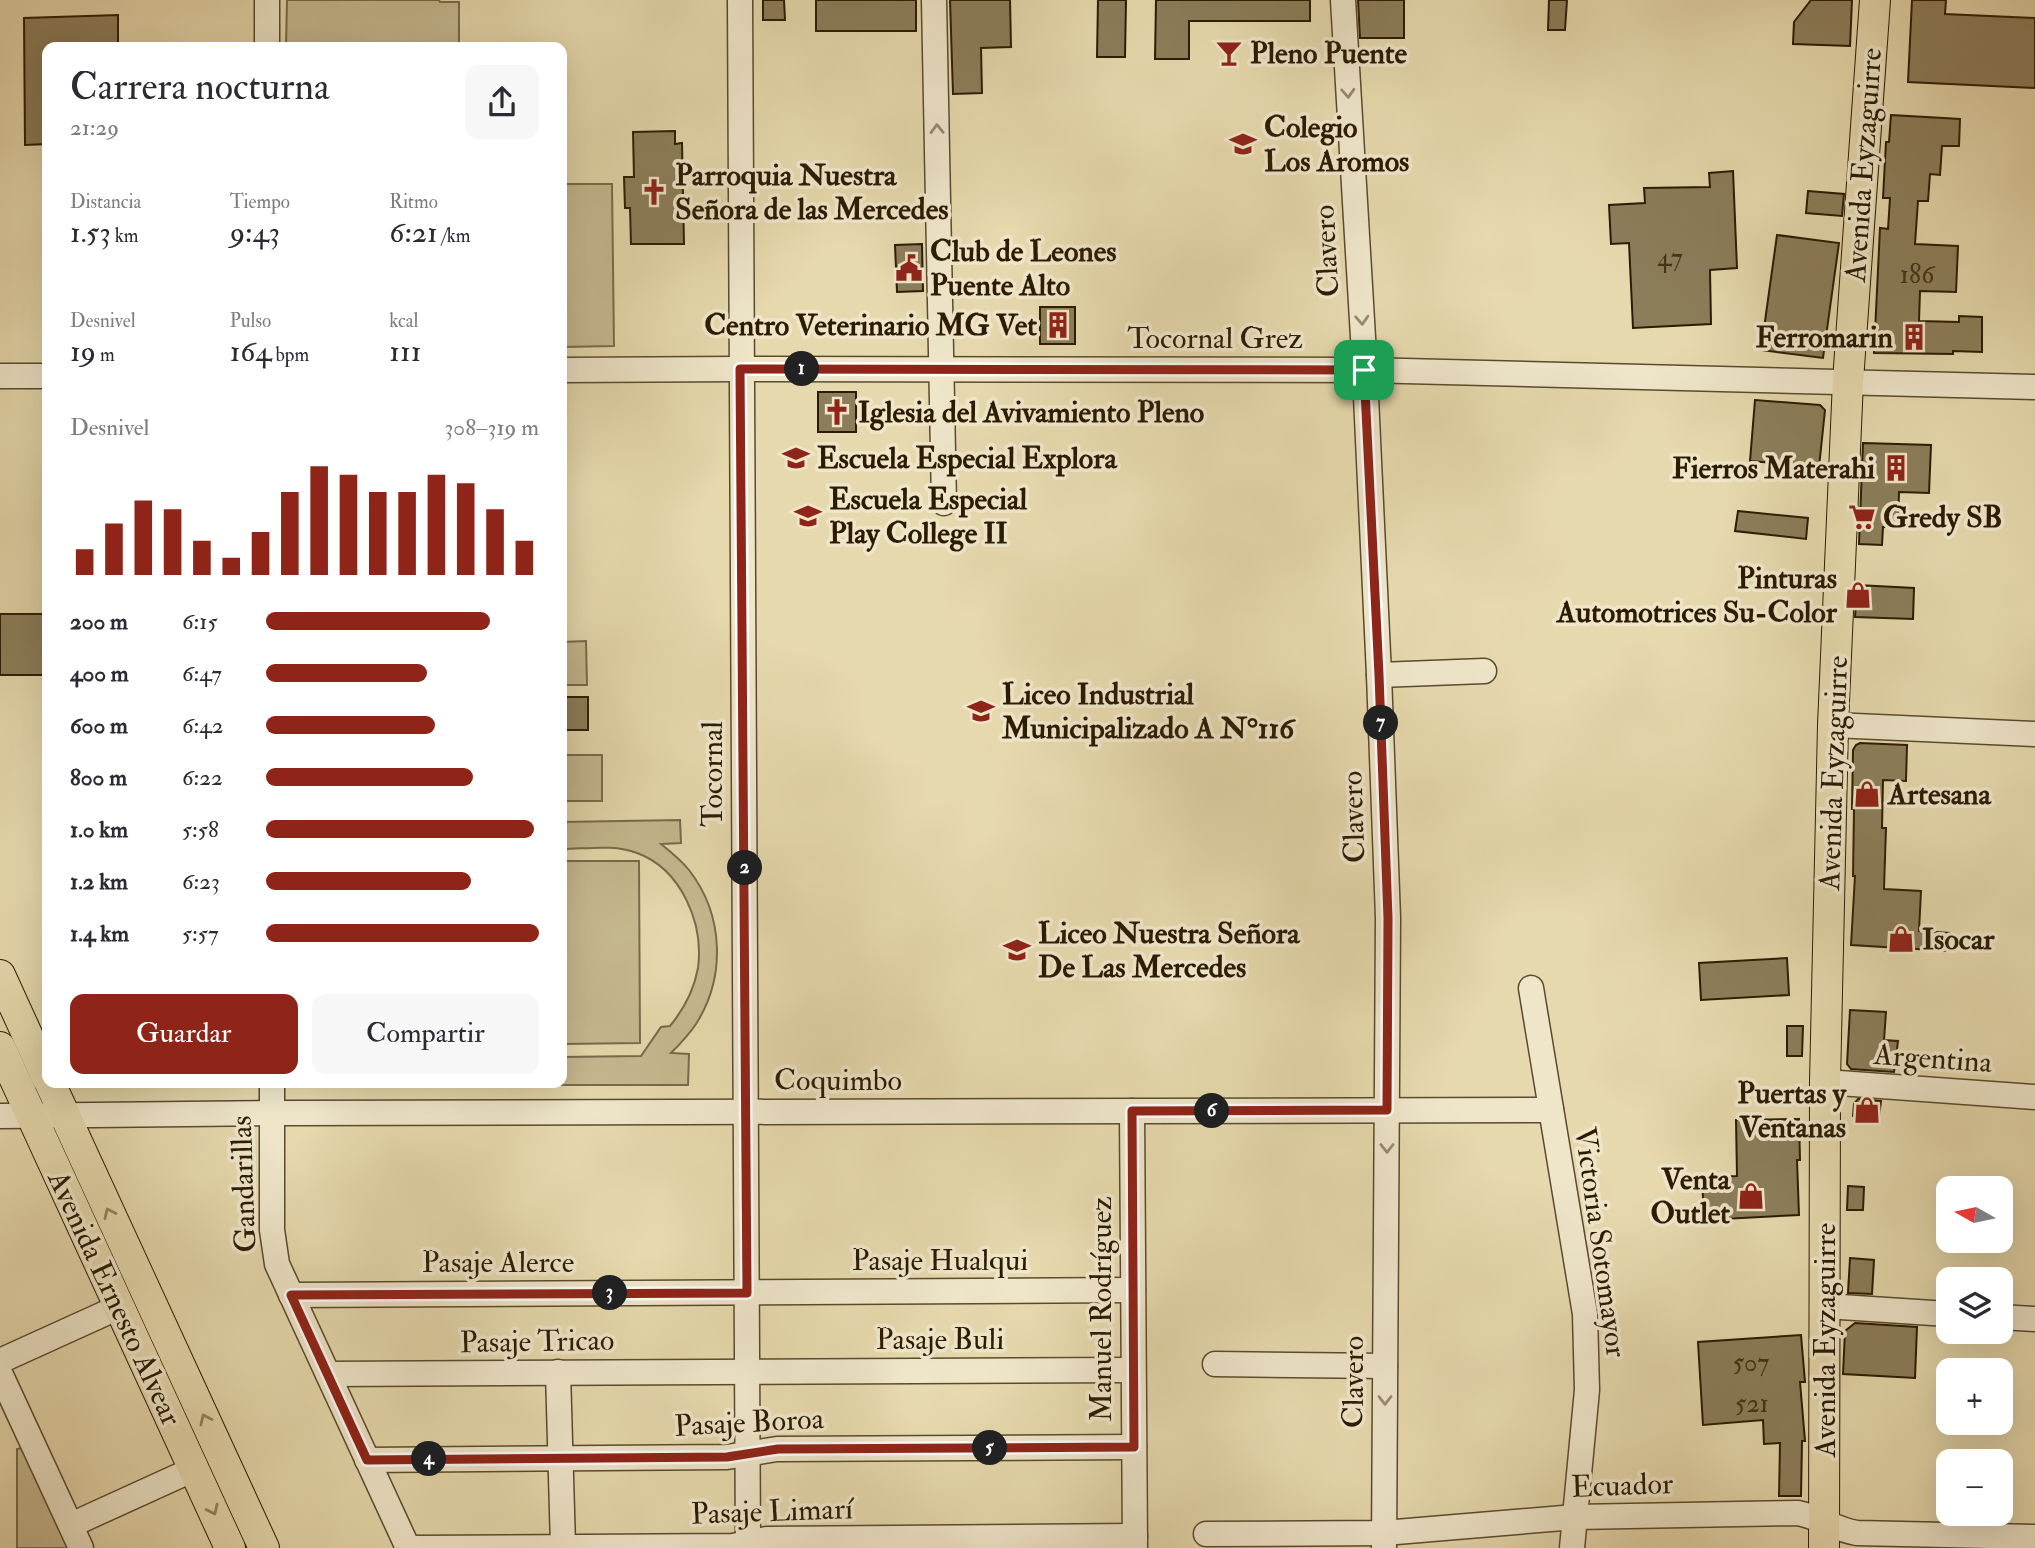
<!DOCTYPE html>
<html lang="es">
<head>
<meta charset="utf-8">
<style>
  body { margin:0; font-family:"IM FELL Double Pica",serif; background:#f7f7f7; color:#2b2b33; height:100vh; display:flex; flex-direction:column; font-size:26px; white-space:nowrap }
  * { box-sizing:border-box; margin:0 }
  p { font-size:23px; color:#7c7c81 }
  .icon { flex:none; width:38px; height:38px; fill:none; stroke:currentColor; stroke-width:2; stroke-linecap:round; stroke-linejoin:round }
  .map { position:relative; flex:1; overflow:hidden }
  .drawer { position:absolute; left:42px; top:42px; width:525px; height:1046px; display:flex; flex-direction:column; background:#fff; border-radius:14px; box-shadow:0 7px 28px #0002 }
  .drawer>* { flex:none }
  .needle { width:46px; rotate:279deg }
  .tools { position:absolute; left:1936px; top:1176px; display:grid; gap:14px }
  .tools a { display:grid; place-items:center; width:77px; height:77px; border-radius:14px; background:#fff; box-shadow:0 7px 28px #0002; font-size:35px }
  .pin { position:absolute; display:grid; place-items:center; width:60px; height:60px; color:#fff; margin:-30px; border-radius:14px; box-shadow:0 4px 10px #0006 }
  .km { position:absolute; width:35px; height:35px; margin:-18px; border-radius:50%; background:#222; color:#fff; font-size:19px; line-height:35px; text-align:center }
  .round { display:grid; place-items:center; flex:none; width:74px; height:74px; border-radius:14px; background:#f7f7f7 }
  .summary { display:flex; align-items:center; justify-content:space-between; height:119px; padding:0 28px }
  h1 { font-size:38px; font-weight:600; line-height:52px }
  .stats { display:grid; grid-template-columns:repeat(3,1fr); gap:10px; height:119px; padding:7px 28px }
  .stats div { display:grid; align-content:center }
  .stats b { font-size:30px; font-weight:600 }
  .stats small { font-size:19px; font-weight:400 }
  .stats p { font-size:19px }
  .chart { height:196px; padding:14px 28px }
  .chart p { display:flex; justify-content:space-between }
  .chart svg { width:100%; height:126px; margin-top:7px; stroke:#8f2418; stroke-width:6 }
  .action { display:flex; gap:14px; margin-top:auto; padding:14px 28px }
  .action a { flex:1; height:80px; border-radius:14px; background:#8f2418; color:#fff; font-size:28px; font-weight:600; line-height:80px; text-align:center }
  .action a+a { background:#f7f7f7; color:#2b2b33 }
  ul { padding:0 28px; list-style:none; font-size:23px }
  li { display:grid; grid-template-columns:112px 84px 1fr; align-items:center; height:52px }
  li i { height:18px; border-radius:9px; background:#8f2418 }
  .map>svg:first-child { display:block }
  .green { fill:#c6b990; stroke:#786a4a; stroke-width:2 }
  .building { fill:#8c7e5b; stroke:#2b1b03; stroke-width:2 }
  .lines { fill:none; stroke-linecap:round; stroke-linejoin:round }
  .minor-casing { stroke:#5a4a2e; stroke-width:27 }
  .major-casing { stroke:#2b1b03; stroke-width:32 }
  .minor { stroke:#efe6ca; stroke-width:24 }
  .major { stroke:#e6d9ad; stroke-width:30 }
  .oneway { stroke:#978b70 }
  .oneway2 { stroke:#928460 }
  .route-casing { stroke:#fff; stroke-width:14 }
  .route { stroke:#8f2418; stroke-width:9 }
  .labels { text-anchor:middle; stroke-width:7; stroke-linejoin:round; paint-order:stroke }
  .number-label { font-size:26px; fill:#433419 }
  .poi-label { font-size:30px; font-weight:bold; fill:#2b1b03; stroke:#efe6ca; text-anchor:start }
  .street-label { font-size:30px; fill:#2b1b03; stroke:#efe6ca }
</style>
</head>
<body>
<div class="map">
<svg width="2035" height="1548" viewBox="0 0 2035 1548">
  <rect width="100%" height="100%" fill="#e6d9ad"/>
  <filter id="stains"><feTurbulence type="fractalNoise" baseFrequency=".00286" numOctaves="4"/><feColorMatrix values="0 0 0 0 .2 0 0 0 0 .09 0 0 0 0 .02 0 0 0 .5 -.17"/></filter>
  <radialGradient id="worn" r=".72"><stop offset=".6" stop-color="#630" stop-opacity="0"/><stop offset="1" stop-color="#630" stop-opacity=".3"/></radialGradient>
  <g class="green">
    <polygon points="287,0 439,0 440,2 459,2 459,47 286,47"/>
    <polygon points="562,184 612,184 614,346 562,347"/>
    <polygon points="586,641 587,685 562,685 562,642"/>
    <rect x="562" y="755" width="40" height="46"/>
    <path d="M680,820L681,843L661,844C671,852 681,860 689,870C724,915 726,977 696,1024C689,1035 680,1044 671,1053L689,1054L688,1085H321V1083H562V1057L641,1056L661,1027L670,1026C684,1009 694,990 698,968C704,923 681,869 637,853C614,844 585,849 562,849V822Z"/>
    <polygon points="562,861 639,861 640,1043 562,1044"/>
    <polygon points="22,1448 69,1548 17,1548 17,1449"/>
  </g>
  <g class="building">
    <polygon points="763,0 784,0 785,20 763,20"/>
    <rect x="816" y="0" width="100" height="31"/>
    <polygon points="950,0 1010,0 1011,47 981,48 982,93 953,94"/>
    <polygon points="1098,0 1126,0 1125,57 1097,57"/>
    <polygon points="1156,0 1310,0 1310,21 1189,21 1189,59 1155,59"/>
    <polygon points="1358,0 1404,0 1404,38 1360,38"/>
    <polygon points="1549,0 1567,0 1565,30 1548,30"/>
    <polygon points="1811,0 1852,0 1850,46 1793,44 1794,22"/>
    <polygon points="1912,0 1946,0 1945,14 2035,18 2035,88 1908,82"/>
    <polygon points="118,15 118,47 47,47 47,144 25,145 24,18"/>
    <polygon points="1891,115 1960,119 1959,146 1942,146 1940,175 1930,174 1928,201 1918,201 1915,244 1958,246 1956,292 1920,291 1919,321 1959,322 1959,316 1982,317 1982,352 1953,351 1953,354 1874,353 1880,228 1888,229 1890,198 1883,198 1886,142 1889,142"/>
    <polygon points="675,131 675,144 682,143 684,244 631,244 630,208 625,208 624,177 634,177 633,132"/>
    <polygon points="1733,171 1737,268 1710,270 1711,324 1633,328 1629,243 1611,244 1609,205 1645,203 1644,188 1710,187 1709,173"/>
    <polygon points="1808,191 1844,194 1842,216 1806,213"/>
    <polygon points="1777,235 1839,243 1823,358 1761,350"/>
    <polygon points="922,244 923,291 897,292 895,245"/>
    <rect x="1040" y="307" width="35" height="37"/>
    <rect x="818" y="392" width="38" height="40"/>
    <polygon points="1755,400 1820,405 1825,410 1819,467 1750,461"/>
    <polygon points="1863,443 1931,445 1929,493 1899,492 1898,527 1883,527 1882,545 1859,544"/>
    <polygon points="1738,511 1808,518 1806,539 1735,531"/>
    <polygon points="1857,585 1914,588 1913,619 1855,617"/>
    <rect x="0" y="614" width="47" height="61"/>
    <rect x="562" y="697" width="26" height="33"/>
    <polygon points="1860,743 1907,745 1906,781 1883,780 1882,828 1886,828 1884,889 1921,891 1919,931 1950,933 1949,951 1851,945 1855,876 1853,876 1854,809 1852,809 1853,750 1856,745"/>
    <polygon points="1787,958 1789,995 1701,1000 1699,963"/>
    <polygon points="1850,1010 1886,1012 1884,1040 1898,1041 1894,1072 1851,1069 1847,1064"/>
    <polygon points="1787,1026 1803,1026 1802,1056 1787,1056"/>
    <polygon points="1858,1099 1881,1101 1879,1118 1853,1116 1854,1104"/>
    <polygon points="1799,1119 1800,1160 1797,1160 1799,1215 1704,1220 1702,1177 1737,1176 1736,1120"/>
    <polygon points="1848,1186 1864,1187 1863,1210 1847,1210"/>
    <polygon points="1850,1258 1874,1260 1872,1294 1848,1293"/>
    <polygon points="1855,1323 1917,1327 1915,1378 1843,1374 1845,1331"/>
    <polygon points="1801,1335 1805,1382 1800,1382 1805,1441 1802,1441 1801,1496 1779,1496 1780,1443 1764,1444 1763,1420 1703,1425 1698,1342"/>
  </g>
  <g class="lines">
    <defs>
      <g id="minor">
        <polyline points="267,0 267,47"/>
        <polyline points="740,0 748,1548"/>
        <polyline points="934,0 944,503"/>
        <polyline points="1343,0 1364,354 1379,675 1388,918 1384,1548"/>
        <polyline points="562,370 740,369 1364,370 2035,387"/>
        <polyline points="0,376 47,376"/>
        <polyline points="1379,675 1484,671"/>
        <polyline points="1833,725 2035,734"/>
        <polyline points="1531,988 1585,1314 1587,1390 1572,1548"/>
        <polyline points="1825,1082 2035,1097"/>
        <polyline points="272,1083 272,1230 277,1264 408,1548"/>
        <polyline points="1132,1111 1135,1548"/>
        <polyline points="0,1116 290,1113 1551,1110"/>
        <polyline points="291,1295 1133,1290"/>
        <polyline points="1825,1306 1948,1314"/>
        <polyline points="2000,1317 2035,1319"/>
        <polyline points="0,1361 119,1307"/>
        <polyline points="1215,1364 1385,1366"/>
        <polyline points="558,1372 563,1546"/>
        <polyline points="0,1373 81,1548"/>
        <polyline points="328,1374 1133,1370"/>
        <polyline points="367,1460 727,1457 777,1449 1134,1447"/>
        <polyline points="71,1525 194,1469"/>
        <path d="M1206,1534L1384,1533L1575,1517L1798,1513C1819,1517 1836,1530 1857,1533L2035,1537"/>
        <polyline points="412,1548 733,1546 767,1539 1135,1536"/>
      </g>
      <g id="major">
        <polyline points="0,975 47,1078"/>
        <polyline points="0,1047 230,1548"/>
        <polyline points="50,1083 264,1548"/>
        <polyline points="1824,1548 1825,1082 1833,725 1848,381 1875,0"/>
      </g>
    </defs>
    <use href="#minor" class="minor-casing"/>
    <use href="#major" class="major-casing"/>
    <use href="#minor" class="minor"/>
    <use href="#major" class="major"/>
  </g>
  <defs><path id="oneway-chevron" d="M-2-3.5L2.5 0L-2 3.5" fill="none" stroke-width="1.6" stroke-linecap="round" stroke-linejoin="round" transform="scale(1.75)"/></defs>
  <g class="oneway">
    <use href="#oneway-chevron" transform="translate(1348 93) rotate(87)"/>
    <use href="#oneway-chevron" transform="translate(937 129) rotate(-91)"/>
    <use href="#oneway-chevron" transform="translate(1362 320) rotate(87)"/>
    <use href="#oneway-chevron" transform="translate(1387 1148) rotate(90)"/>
    <use href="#oneway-chevron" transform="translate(1385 1400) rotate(90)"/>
  </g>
  <g class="oneway2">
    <use href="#oneway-chevron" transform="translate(109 1213) rotate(-115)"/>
    <use href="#oneway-chevron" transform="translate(205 1419) rotate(-115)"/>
    <use href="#oneway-chevron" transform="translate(213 1510) rotate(65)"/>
  </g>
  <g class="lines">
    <defs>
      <polygon id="route" points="740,369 1364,370 1379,675 1388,918 1387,1110 1132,1111 1134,1447 778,1449 727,1457 367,1460 291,1295 747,1293"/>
    </defs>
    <use href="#route" class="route-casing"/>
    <use href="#route" class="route"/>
  </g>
  <defs>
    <symbol id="bar-bare" viewBox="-9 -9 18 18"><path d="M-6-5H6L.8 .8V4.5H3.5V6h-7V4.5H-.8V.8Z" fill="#8f2418" stroke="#efe6ca" stroke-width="2.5" paint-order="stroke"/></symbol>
    <symbol id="school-bare" viewBox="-9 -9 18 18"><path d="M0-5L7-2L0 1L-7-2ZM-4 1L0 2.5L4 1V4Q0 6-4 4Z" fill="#8f2418" stroke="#efe6ca" stroke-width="2.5" paint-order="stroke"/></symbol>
    <symbol id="church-bare" viewBox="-9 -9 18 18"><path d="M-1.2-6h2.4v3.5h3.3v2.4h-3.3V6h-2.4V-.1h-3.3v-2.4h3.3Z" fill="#8f2418" stroke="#efe6ca" stroke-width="2.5" paint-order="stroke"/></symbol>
    <symbol id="civic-bare" viewBox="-9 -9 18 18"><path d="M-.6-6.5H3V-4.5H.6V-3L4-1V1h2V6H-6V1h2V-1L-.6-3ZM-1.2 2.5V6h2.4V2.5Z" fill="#8f2418" stroke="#efe6ca" stroke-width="2.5" paint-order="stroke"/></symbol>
    <symbol id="building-bare" viewBox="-9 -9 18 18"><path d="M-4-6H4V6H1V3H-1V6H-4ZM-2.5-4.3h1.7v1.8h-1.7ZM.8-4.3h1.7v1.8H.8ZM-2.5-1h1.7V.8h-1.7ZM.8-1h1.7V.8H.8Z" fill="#8f2418" stroke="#efe6ca" stroke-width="2.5" paint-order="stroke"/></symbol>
    <symbol id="supermarket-bare" viewBox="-9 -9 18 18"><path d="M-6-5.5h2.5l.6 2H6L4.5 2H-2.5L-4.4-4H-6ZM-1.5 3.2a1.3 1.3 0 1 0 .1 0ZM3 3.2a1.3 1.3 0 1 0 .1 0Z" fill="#8f2418" stroke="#efe6ca" stroke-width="2.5" paint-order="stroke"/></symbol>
    <symbol id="shop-bare" viewBox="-9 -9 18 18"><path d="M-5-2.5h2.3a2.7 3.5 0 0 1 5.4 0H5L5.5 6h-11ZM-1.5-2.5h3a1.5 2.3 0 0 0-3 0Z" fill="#8f2418" stroke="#efe6ca" stroke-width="2.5" paint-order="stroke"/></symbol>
  </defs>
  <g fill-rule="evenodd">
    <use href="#bar-bare" x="1210" y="34" width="38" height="38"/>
    <use href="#school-bare" x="1224" y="125" width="38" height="38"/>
    <use href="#church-bare" x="635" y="173" width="38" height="38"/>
    <use href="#civic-bare" x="890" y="249" width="38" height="38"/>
    <use href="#building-bare" x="1039" y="306" width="38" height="38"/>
    <use href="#building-bare" x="1895" y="318" width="38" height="38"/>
    <use href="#church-bare" x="818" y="393" width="38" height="38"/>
    <use href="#school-bare" x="777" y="439" width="38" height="38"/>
    <use href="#building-bare" x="1877" y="449" width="38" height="38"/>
    <use href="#school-bare" x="789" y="497" width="38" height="38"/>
    <use href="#supermarket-bare" x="1843" y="498" width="38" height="38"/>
    <use href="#shop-bare" x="1839" y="576" width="38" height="38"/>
    <use href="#school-bare" x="962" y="692" width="38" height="38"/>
    <use href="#shop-bare" x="1848" y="775" width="38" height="38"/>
    <use href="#shop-bare" x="1882" y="920" width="38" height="38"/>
    <use href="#school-bare" x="998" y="931" width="38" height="38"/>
    <use href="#shop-bare" x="1848" y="1091" width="38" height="38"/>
    <use href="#shop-bare" x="1732" y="1177" width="38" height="38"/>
  </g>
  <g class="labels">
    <g class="number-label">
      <text x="1670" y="266">47</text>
      <text x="1917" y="283">186</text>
      <text x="1751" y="1371">507</text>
      <text x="1752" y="1412">521</text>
    </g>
    <g class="poi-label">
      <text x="1250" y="63">Pleno Puente</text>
      <text x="1264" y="137">Colegio<tspan x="1264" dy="34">Los Aromos</tspan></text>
      <text x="675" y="185">Parroquia Nuestra<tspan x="675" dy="34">Señora de las Mercedes</tspan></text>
      <text x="930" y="261">Club de Leones<tspan x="930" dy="34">Puente Alto</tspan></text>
      <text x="1037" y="335" text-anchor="end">Centro Veterinario MG Vet</text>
      <text x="1893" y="347" text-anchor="end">Ferromarin</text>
      <text x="858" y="422">Iglesia del Avivamiento Pleno</text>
      <text x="817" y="468">Escuela Especial Explora</text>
      <text x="1875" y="478" text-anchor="end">Fierros Materahi</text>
      <text x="829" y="509">Escuela Especial<tspan x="829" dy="34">Play College II</tspan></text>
      <text x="1883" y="527">Gredy SB</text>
      <text x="1837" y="588" text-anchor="end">Pinturas<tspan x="1837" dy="34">Automotrices Su-Color</tspan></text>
      <text x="1002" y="704">Liceo Industrial<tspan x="1002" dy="34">Municipalizado A N°116</tspan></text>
      <text x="1888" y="804">Artesana</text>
      <text x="1038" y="943">Liceo Nuestra Señora<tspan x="1038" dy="34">De Las Mercedes</tspan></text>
      <text x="1922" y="949">Isocar</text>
      <text x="1846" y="1103" text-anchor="end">Puertas y<tspan x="1846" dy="34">Ventanas</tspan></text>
      <text x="1730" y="1189" text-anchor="end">Venta<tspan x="1730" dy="34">Outlet</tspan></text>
    </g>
    <g class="street-label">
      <text transform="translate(1863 165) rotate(-86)" y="10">Avenida Eyzaguirre</text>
      <text transform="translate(1326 251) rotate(-93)" y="10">Clavero</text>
      <text x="1215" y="348">Tocornal Grez</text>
      <text transform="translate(1833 773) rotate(-88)" y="10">Avenida Eyzaguirre</text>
      <text transform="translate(712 774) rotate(-90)" y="10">Tocornal</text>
      <text transform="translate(1353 817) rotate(-92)" y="10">Clavero</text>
      <text transform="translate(1933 1058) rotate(4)" y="10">Argentina</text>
      <text x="838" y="1090">Coquimbo</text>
      <text transform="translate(243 1184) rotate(-92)" y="10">Gandarillas</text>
      <text transform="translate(1601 1242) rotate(82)" y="10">Victoria Sotomayor</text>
      <text x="940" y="1270">Pasaje Hualqui</text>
      <text x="498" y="1272">Pasaje Alerce</text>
      <text transform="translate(115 1298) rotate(65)" y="10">Avenida Ernesto Alvear</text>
      <text transform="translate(1101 1309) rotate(-90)" y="10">Manuel Rodríguez</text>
      <text x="940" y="1349">Pasaje Buli</text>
      <text transform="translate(1825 1340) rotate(-90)" y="10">Avenida Eyzaguirre</text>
      <text transform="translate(537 1341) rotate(-1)" y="10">Pasaje Tricao</text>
      <text transform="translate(1353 1382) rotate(-90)" y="10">Clavero</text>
      <text transform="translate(749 1422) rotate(-3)" y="10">Pasaje Boroa</text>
      <text transform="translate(1622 1485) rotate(-2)" y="10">Ecuador</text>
      <text transform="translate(772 1511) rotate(-2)" y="10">Pasaje Limarí</text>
    </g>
  </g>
  <rect width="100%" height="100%" filter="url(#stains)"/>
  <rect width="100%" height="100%" fill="url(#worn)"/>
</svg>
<div class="tools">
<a><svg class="needle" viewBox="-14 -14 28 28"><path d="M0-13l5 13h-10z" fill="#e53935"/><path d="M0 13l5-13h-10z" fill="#7c7c81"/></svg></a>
<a><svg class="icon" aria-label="layers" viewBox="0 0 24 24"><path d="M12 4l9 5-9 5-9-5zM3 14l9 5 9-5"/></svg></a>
<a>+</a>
<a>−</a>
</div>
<div class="pin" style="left:1364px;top:370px;background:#1e9e55"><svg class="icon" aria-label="arrive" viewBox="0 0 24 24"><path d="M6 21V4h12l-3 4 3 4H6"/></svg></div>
<b class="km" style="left:802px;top:369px">1</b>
<b class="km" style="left:745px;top:868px">2</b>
<b class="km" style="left:610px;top:1293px">3</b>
<b class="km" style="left:429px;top:1459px">4</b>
<b class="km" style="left:990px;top:1448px">5</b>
<b class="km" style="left:1212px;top:1111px">6</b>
<b class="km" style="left:1381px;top:723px">7</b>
<section class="drawer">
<div class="summary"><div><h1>Carrera nocturna</h1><p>21:29</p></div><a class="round"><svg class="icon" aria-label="share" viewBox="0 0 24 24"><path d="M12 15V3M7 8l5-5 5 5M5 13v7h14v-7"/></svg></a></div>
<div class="stats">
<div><p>Distancia</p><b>1.53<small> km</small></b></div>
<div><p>Tiempo</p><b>9:43</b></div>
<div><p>Ritmo</p><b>6:21<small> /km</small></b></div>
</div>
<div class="stats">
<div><p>Desnivel</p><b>19<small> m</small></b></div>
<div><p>Pulso</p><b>164<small> bpm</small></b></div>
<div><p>kcal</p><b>111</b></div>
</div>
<div class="chart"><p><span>Desnivel</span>308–319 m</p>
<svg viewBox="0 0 160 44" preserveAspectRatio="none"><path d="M5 44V35M15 44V26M25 44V18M35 44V21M45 44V32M55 44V38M65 44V29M75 44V15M85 44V6M95 44V9M105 44V15M115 44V15M125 44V9M135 44V12M145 44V21M155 44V32"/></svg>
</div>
<ul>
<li><b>200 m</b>6:15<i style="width:82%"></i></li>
<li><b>400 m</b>6:47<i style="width:59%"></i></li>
<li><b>600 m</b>6:42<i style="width:62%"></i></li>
<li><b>800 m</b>6:22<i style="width:76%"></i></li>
<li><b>1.0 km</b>5:58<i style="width:98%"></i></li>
<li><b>1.2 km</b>6:23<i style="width:75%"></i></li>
<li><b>1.4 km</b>5:57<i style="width:100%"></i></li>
</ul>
<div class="action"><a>Guardar</a><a>Compartir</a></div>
</section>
</div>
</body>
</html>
